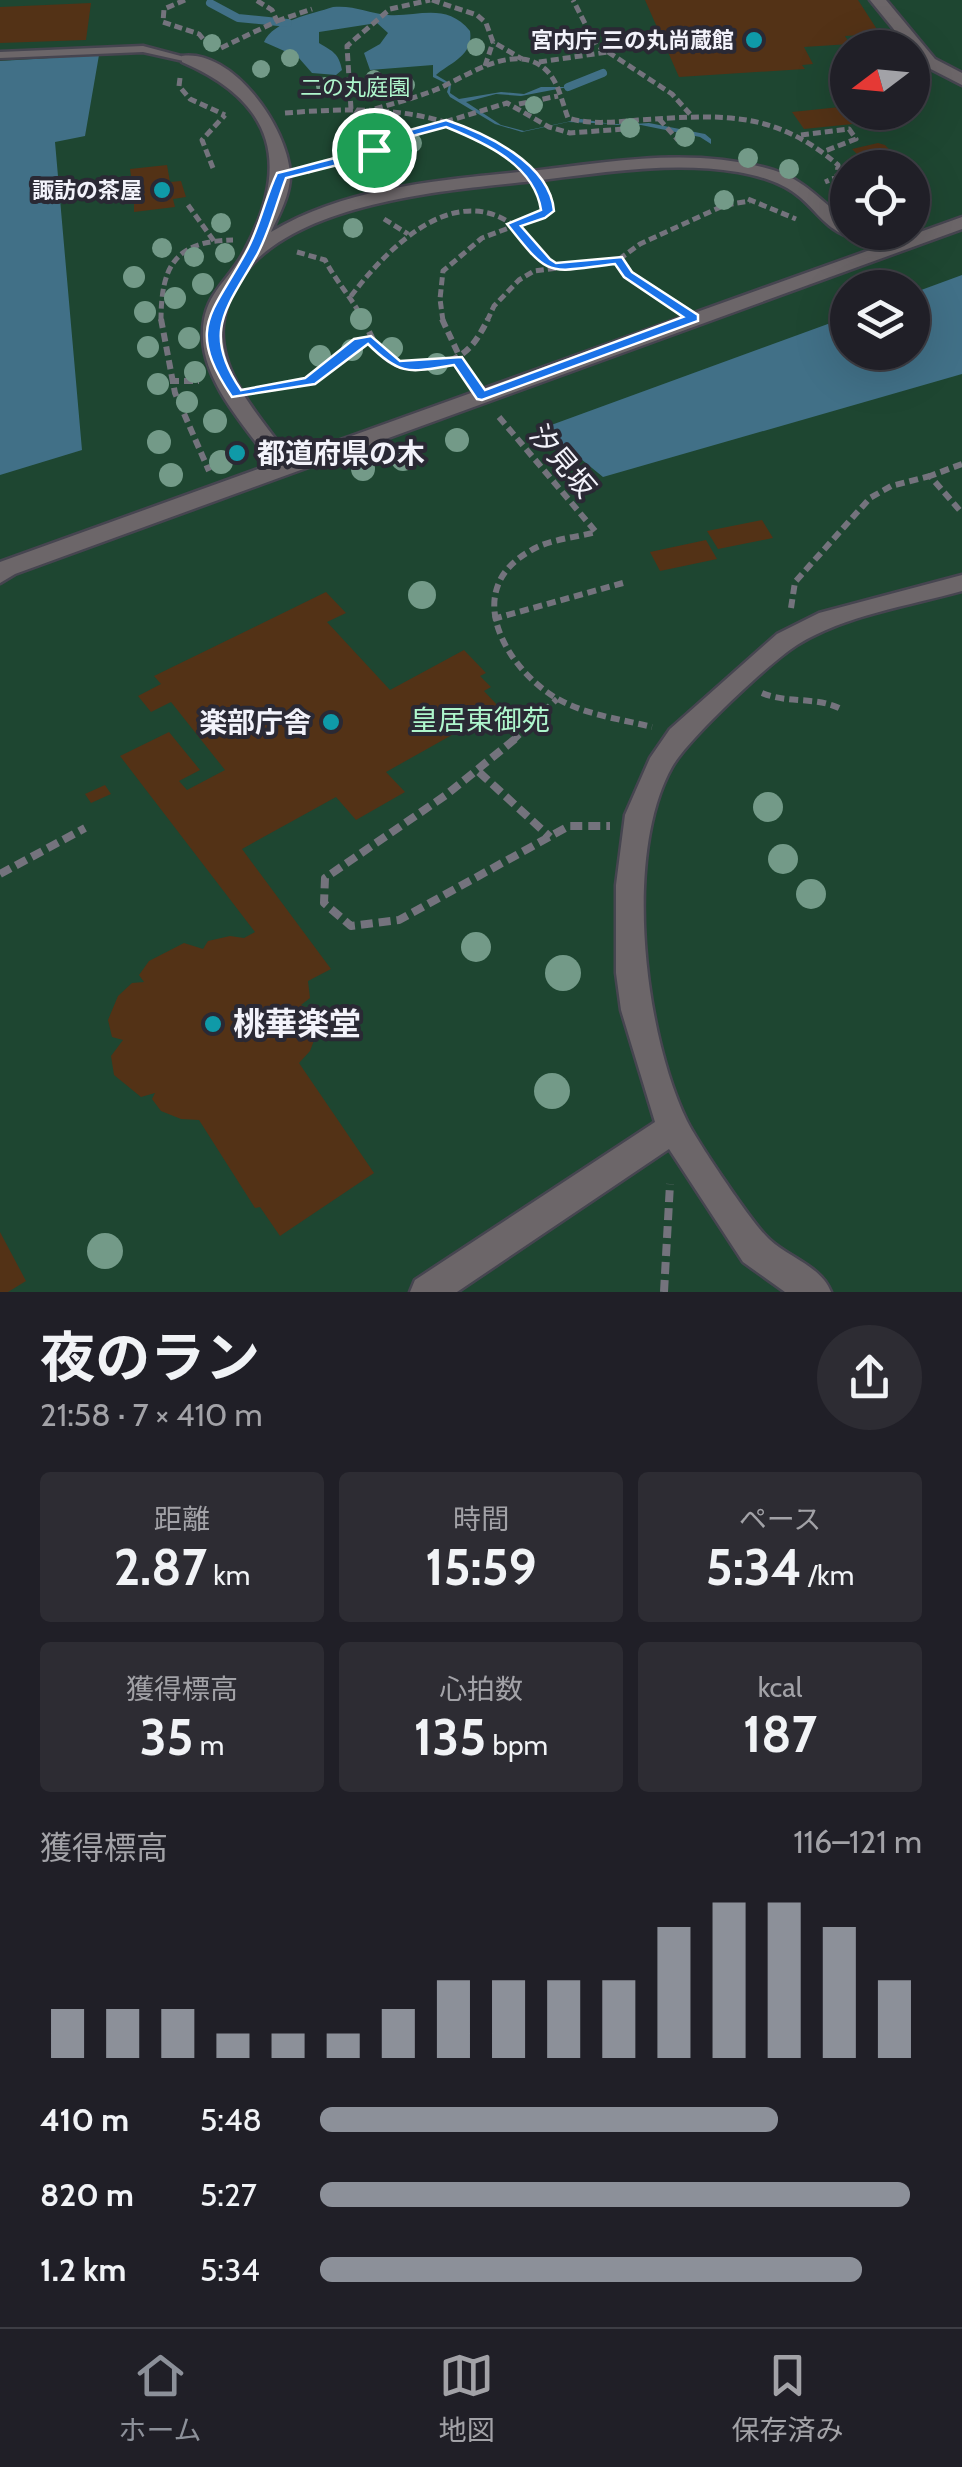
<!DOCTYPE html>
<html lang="ja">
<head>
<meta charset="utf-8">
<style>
  body { margin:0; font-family:Cabin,"Noto Sans JP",sans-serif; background:#2d2c33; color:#f1f3f6; height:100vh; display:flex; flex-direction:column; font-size:38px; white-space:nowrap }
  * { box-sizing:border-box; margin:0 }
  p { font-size:32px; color:#a2a2a7 }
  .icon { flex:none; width:55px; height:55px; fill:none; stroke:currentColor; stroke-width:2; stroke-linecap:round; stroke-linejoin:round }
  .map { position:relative; height:1292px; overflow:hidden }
  .side { display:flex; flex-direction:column; background:#201f27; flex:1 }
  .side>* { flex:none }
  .needle { width:65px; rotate:254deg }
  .tools { position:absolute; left:830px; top:30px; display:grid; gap:20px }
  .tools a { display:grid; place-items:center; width:100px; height:100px; border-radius:50%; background:#201f27; box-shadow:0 10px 40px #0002,0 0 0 2px #3d3d44; font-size:50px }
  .pin { position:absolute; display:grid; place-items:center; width:85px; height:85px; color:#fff; margin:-42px; border:5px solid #fff; border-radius:50%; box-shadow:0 2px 10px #0007 }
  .round { display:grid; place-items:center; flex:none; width:105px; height:105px; border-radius:52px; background:#2d2c33 }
  .summary { display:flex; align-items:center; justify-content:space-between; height:170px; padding:0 40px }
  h1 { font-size:55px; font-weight:700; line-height:75px }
  .metrics { display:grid; grid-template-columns:repeat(3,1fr); gap:15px; height:170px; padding:10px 40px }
  .metrics div { display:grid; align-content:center; border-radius:10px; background:#2d2c33; text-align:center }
  .metrics b { font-size:50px; font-weight:700 }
  .metrics small { font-size:28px; font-weight:400 }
  .metrics p { font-size:28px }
  .chart { height:280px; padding:20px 40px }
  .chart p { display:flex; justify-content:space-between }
  .chart svg { width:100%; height:180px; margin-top:10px; stroke:#8c9099; stroke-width:6 }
  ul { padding:0 40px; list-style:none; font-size:32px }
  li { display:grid; grid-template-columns:160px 120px 1fr; align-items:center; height:75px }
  li i { height:25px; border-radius:12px; background:#8c9099 }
  .menu { display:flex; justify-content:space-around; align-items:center; height:140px; border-top:2px solid #3d3d44; background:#201f27; font-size:28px; color:#a2a2a7 }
  .menu a { display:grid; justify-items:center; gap:5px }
  .menu .current { color:#8c9099 }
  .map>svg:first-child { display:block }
  .green { fill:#1e4631; fill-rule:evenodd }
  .water { fill:#417087 }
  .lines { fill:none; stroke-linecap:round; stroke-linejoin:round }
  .stream { stroke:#417087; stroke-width:8 }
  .building { fill:#533216 }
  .lane-casing { stroke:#464550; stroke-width:5 }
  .street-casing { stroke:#464550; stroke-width:5 }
  .path-far2 { stroke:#74737d; stroke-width:5; stroke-dasharray:8 4; stroke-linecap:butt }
  .path-far1 { stroke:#74737d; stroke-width:6; stroke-dasharray:9 5; stroke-linecap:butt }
  .path { stroke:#74737d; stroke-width:8; stroke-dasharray:12 6; stroke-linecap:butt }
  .lane { fill:#6c6669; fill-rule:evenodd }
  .street { fill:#6c6669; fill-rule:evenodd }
  .tree { fill:#739a88 }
  .route { fill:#1a73e8; stroke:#fff; stroke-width:2.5; fill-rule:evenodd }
  .culture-dot { fill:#0f9aa8; stroke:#2a2934; stroke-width:4 }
  .labels { text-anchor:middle; stroke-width:8; stroke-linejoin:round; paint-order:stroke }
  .far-poi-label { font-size:22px; font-weight:bold; fill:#f2f2fa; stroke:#2a2934; text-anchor:end }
  .far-park-label { font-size:22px; fill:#aef6cc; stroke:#2a2934 }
  .poi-label { font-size:28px; font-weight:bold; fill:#f2f2fa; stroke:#2a2934; text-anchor:start }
  .street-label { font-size:28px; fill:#f2f2fa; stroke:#2a2934 }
  .park-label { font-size:28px; fill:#aef6cc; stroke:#2a2934 }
  .near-poi-label { font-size:32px; font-weight:bold; fill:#f2f2fa; stroke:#2a2934; text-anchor:start }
</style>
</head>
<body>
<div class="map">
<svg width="962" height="1292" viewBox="0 0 962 1292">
  <rect width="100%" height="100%" fill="#2a2934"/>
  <path class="green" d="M0,0H962V1292H0ZM848,48H912V112H848ZM848,168H912V232H848ZM848,288H912V352H848Z"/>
  <g class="water">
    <path d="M333,7C354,5 368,13 388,15C419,17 446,2 470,31C474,56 449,63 436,75L451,84L450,93L459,99L501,92L524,94L541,87H568L521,96L496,94L466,102L501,125L524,131L581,119L617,125L649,123L705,134L711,139V144L700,137L641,125L568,122L522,132L495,124L450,97L447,92L449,85L433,77V65L370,70L364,53L380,44L388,33L377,23L319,32V43C332,51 339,53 342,70L336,75L312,73L298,57L264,42C273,21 312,14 333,7Z"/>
    <polygon points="99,55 85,136 55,142 82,450 0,475 0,61"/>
    <polygon points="962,275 962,374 603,477 543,428 847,317 848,352 912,352 913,293"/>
  </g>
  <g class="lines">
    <g class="stream">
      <polyline points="210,3 238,18 288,23"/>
      <polyline points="568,87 603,73"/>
    </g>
  </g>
  <g class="building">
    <polygon points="645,0 858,0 880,34 845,36 850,44 804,47 813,64 802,65 805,69 679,77"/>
    <polygon points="91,3 86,40 0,43 0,7"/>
    <polygon points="840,107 853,124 804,129 792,112"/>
    <polygon points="878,143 885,145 905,166 864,168 851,156 858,155 852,149"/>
    <polygon points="167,165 170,182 181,181 186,197 173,199 175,207 134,212 134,199 141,199 138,181 132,182 130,169"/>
    <polygon points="762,520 773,538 718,549 707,531"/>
    <polygon points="706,540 717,559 660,571 650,552"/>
    <polygon points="326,592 346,613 327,622 390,690 464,650 486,673 480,676 491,687 484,691 500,708 386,772 405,792 356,820 336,797 242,849 331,969 308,981 310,998 301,1005 312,1010 318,1030 310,1051 299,1063 374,1173 280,1236 260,1207 255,1208 199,1120 181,1119 161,1111 152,1099 155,1093 141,1097 114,1075 111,1056 123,1040 112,1037 108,1020 118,996 132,983 144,982 139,975 149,961 184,943 203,949 208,941 230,936 244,938 255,932 120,756 169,732 200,770 179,781 187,790 225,770 171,702 151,712 138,696 161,684 154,676"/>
    <polygon points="105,785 111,794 91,803 85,794"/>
    <polygon points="0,1232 26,1281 8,1292 0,1292"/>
  </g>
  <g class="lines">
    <defs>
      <polygon id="lane" points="143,46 192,59 188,62 143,52 0,58 0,52"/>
      <g id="street">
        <polygon points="870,0 886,0 935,59 962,73 962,85 923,65"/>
        <path d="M182,56C233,49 287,127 290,173C291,193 280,213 271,232C348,186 443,180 530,171C610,162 694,146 773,170C805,180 822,202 848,222V232H856L848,236C828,230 816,211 801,198C784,183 761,176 738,172C670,161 601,173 533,181C443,191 237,203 223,325C218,375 263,420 290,458L962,217V229L15,574L0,583V562L272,464C247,428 205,385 203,339C201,294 227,284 244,252C290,166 277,103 182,62Z"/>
        <path d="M962,575V591C908,606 845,615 797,645C769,663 688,739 672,767C623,854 644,1033 687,1121C697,1141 753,1225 769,1239C789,1258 821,1266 831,1292H785L743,1262L669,1149L457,1292H410L415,1280L655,1122L621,1010L616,973V885L625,815L650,758L670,729L777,634L819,613Z"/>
      </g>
    </defs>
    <use href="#lane" class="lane-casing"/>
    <use href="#street" class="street-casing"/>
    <g class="path-far2">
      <polyline points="185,0 164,9 163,22 199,34 204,40"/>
      <polyline points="432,0 477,15 486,23 493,42 522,59"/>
      <polyline points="277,21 312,9"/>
      <polyline points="221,48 277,21 272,10 256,0"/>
      <polyline points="608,52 672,94 690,114"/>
      <polyline points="539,62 608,52 596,45 573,0"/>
      <polyline points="485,66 493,42"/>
      <polyline points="180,78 179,86 190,99 225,115"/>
      <polyline points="519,104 558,96"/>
      <polyline points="351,109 347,46 390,9 430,0"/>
      <polyline points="359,109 347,127 374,150"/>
      <path d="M375,109C395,103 415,98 435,90C465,78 513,41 545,69C558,80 562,102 568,118C590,125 615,122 638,120C719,115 773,109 838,165L837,177L825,182"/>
      <path d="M285,113C364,107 447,105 512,157"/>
      <polyline points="659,119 678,140"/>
      <polyline points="801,135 849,129 856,139 825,151"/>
      <polyline points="213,168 202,140 225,115"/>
      <polyline points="307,172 332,160 401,145 399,136 507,103 549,127 570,133 638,128"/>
      <polyline points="748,199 796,219"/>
      <polyline points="188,205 214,241"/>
      <polyline points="384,219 408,234"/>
      <path d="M297,252L325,260C337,283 352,298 364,321"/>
      <polyline points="618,260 628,274 671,303"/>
      <path d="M351,296C387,249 454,179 516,227C531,238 539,256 553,267"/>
      <path d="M161,321C161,266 175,241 233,240"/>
      <polyline points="443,321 440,299 443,271 482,238 541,216 547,211 544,198"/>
      <polyline points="487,321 494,306 519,280 534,271 618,260 640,244 725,205 750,201"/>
    </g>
    <g class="path-far1">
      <polyline points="161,319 175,393 209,471"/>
      <path d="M363,319C371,335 378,356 396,364C404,368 419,366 428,365C462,361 473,349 488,319"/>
      <polyline points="442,319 470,379"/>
      <polyline points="170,381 199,381"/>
      <polyline points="262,390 310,381 358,342 371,340"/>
      <path d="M499,417L596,532C574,538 549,539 530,551C460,590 506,668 556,698C585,715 621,719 652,727"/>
      <polyline points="962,464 930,476 962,513"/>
      <polyline points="791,608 795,582 870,498 891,486 930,476"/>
      <polyline points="493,619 623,583"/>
      <path d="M762,693C788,704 816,696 841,709"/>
      <polyline points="513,741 557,699"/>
    </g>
    <g class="path">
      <polyline points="515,739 446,795 325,878 324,903 351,926 399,920 569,826 610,826"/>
      <polyline points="479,772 550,837"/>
      <polyline points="0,874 85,828"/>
      <polyline points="664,1292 670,1184"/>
    </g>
    <use href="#lane" class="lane"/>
    <use href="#street" class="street"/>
  </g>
  <g class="tree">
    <circle cx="212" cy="43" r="9"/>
    <circle cx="476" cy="47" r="9"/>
    <circle cx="290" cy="58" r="9"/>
    <circle cx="261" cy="69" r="9"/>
    <circle cx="374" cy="79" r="9"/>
    <circle cx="406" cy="85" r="9"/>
    <circle cx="325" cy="86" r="9"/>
    <circle cx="534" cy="105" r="9"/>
    <circle cx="630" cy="128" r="10"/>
    <circle cx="685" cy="137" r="10"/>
    <circle cx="412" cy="143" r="10"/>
    <circle cx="363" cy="153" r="10"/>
    <circle cx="748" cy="158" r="10"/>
    <circle cx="789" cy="169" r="10"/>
    <circle cx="724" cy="200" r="10"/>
    <circle cx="221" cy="223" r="10"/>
    <circle cx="353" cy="228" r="10"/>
    <circle cx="162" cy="248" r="10"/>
    <circle cx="225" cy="253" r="10"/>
    <circle cx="194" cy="257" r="10"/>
    <circle cx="134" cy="277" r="11"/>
    <circle cx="203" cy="284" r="11"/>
    <circle cx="175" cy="298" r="11"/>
    <circle cx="145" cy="312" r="11"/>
    <circle cx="361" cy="319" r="11"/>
    <circle cx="189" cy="338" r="11"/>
    <circle cx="148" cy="347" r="11"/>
    <circle cx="392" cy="348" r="11"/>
    <circle cx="352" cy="350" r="11"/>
    <circle cx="320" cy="356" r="11"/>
    <circle cx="437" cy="364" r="11"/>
    <circle cx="195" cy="372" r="11"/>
    <circle cx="158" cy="384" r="11"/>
    <circle cx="187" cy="402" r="11"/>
    <circle cx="215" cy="421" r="12"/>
    <circle cx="457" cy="440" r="12"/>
    <circle cx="159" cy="442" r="12"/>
    <circle cx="403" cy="459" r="12"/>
    <circle cx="221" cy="462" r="12"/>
    <circle cx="363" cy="469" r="12"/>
    <circle cx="171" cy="475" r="12"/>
    <circle cx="422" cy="595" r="14"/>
    <circle cx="768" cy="807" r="15"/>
    <circle cx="783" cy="859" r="15"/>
    <circle cx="811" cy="894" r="15"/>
    <circle cx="476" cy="947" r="15"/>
    <circle cx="563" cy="973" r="18"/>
    <circle cx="552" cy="1091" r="18"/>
    <circle cx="105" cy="1251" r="18"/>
  </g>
  <path class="route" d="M446,120C485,133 550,163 554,211L545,218L521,226L550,259L556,263L622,257L632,272L698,315V321L482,400L477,399L454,365C410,372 401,377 368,344L315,384L232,397C185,327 212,315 246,252C260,227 265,198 277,173C308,166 336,156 368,151L370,147L394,143L395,134ZM446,127C483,142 534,164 541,210L507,224C551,280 547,272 615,264L624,277L683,317L485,390L462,357L400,361L371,336L354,339L305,378L241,390C200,330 229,306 258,253C270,230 277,202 286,178L405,148V138Z"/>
  <g class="culture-dot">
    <circle cx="754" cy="40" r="10"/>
    <circle cx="162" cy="190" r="10"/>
    <circle cx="237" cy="453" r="10"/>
    <circle cx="331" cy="722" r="10"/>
    <circle cx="213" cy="1024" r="10"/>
  </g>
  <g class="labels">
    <g class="far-poi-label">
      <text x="734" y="48">宮内庁 三の丸尚蔵館</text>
      <text x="142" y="198">諏訪の茶屋</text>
    </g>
    <g class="far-park-label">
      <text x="355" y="95">二の丸庭園</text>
    </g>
    <g class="poi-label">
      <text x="257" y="463">都道府県の木</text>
      <text x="311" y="732" text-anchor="end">楽部庁舎</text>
    </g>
    <g class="street-label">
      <text transform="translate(563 461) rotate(50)" y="10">汐見坂</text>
    </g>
    <g class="park-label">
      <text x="480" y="730">皇居東御苑</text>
    </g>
    <g class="near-poi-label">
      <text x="233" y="1035">桃華楽堂</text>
    </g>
  </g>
</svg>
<div class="tools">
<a><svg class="needle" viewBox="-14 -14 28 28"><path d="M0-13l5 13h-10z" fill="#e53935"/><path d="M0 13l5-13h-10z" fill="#a2a2a7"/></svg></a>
<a><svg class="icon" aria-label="locate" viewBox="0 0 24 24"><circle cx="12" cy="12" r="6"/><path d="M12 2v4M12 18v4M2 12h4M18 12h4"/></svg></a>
<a><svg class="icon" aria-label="layers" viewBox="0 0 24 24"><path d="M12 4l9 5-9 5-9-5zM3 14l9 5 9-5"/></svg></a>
</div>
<div class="pin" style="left:374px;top:150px;background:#1e9e55"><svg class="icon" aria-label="arrive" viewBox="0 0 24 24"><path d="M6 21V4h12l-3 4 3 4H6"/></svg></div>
</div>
<section class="side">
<div class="summary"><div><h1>夜のラン</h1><p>21:58 · 7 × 410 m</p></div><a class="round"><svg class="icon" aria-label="share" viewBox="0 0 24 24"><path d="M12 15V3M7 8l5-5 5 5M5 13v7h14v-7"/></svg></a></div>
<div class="metrics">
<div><p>距離</p><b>2.87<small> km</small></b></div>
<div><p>時間</p><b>15:59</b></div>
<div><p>ペース</p><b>5:34<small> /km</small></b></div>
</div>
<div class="metrics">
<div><p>獲得標高</p><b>35<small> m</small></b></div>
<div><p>心拍数</p><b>135<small> bpm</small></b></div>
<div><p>kcal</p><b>187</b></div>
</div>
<div class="chart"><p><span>獲得標高</span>116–121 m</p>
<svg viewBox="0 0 160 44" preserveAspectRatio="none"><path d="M5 44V32M15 44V32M25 44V32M35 44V38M45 44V38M55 44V38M65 44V32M75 44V25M85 44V25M95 44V25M105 44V25M115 44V12M125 44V6M135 44V6M145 44V12M155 44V25"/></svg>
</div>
<ul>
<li><b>410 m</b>5:48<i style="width:76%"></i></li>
<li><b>820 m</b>5:27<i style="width:98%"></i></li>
<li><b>1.2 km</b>5:34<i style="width:90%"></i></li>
</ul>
</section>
<nav class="menu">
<a class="current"><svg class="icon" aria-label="home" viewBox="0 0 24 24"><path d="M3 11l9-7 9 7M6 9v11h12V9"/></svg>ホーム</a>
<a><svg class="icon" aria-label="map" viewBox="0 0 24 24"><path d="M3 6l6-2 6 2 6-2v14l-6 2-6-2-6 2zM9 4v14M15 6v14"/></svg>地図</a>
<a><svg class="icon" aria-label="saved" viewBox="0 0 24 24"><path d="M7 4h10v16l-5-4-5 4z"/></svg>保存済み</a>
</nav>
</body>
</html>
